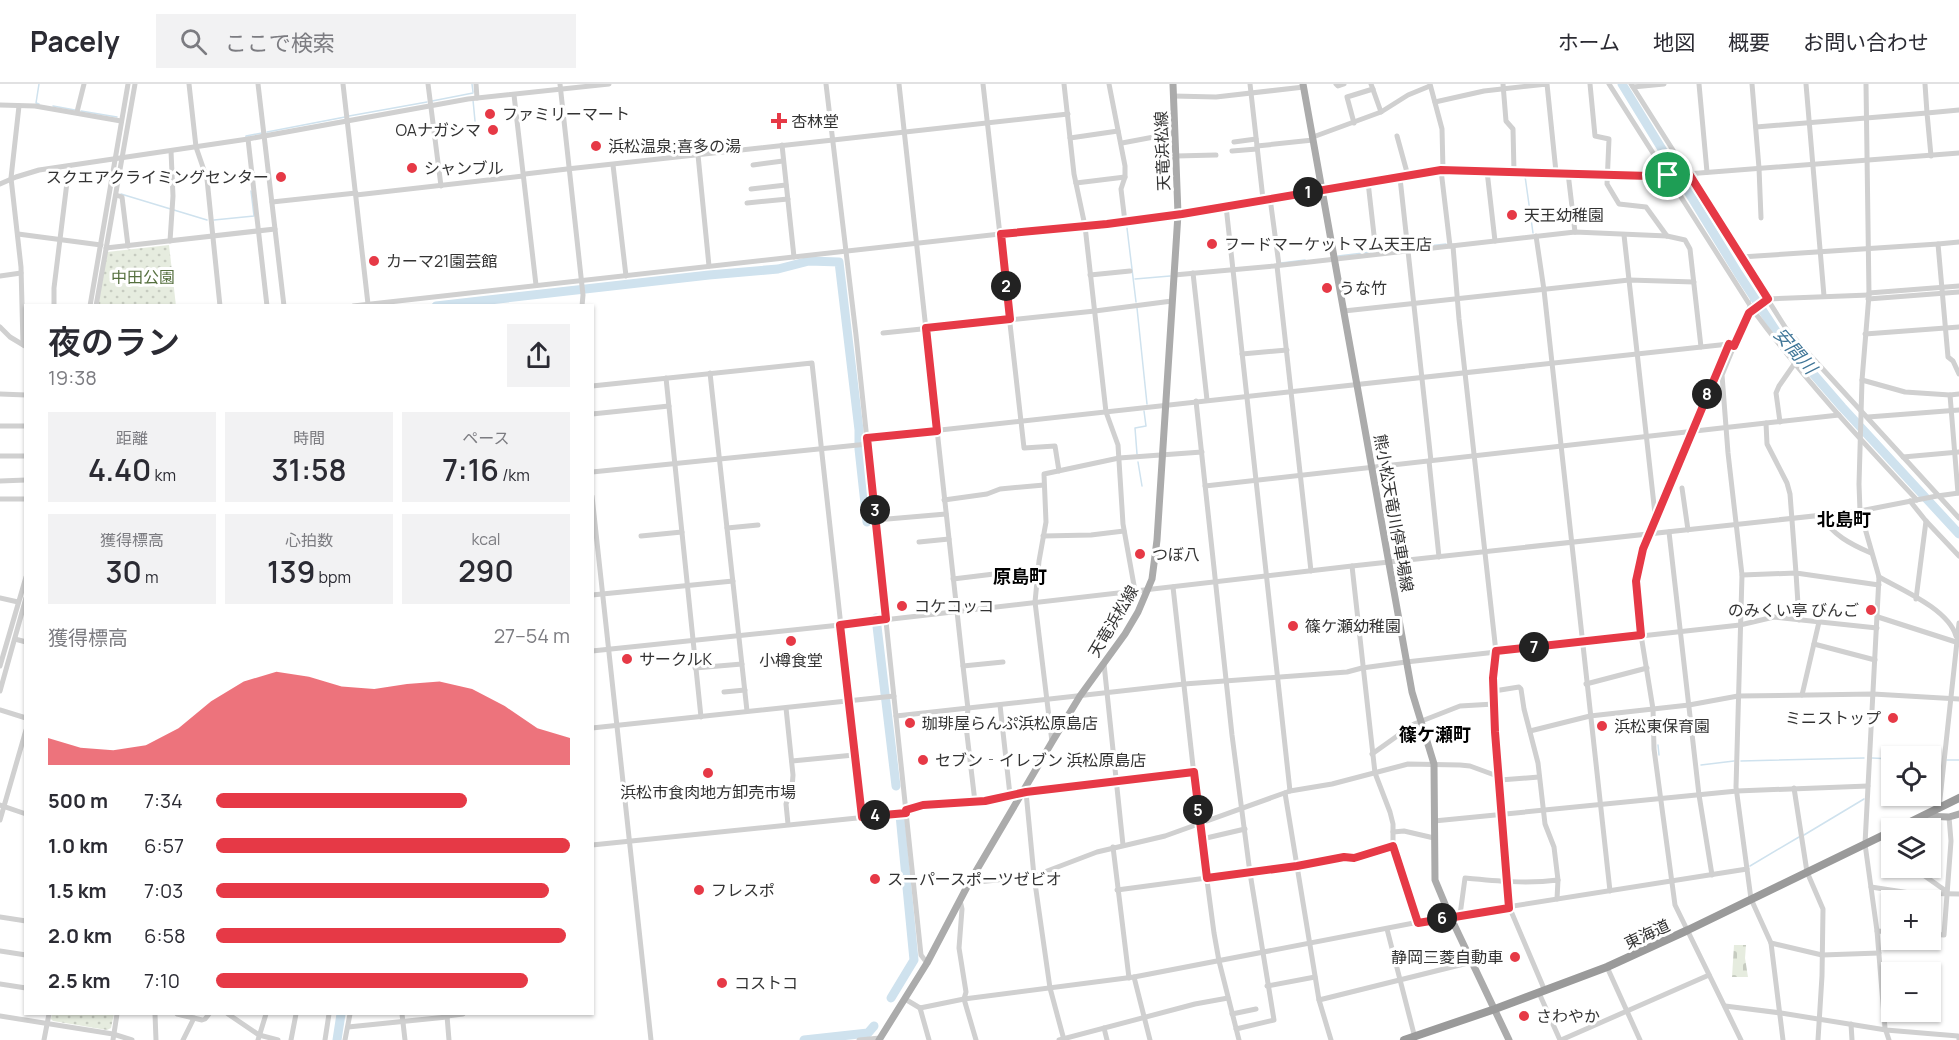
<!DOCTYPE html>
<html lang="ja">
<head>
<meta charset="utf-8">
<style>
  body { margin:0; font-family:Manrope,"Noto Sans JP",sans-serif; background:#f2f2f3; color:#2b2b33; height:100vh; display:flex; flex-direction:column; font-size:22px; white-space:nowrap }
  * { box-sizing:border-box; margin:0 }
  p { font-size:20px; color:#7c7c81 }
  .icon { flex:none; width:33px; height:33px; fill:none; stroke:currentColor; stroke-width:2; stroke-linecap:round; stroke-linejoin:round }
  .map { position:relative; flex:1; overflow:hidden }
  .sheet { position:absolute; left:24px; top:220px; width:570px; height:711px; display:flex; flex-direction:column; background:#fff; border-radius:0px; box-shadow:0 2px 4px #0004 }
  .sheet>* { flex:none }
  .fabs { position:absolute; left:1881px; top:662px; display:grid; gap:12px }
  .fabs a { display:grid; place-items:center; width:60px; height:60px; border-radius:0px; background:#fff; box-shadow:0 2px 4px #0004; font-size:30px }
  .pin { position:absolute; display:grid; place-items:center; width:51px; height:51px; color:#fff; margin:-26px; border:3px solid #fff; border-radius:50%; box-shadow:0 2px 6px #0007 }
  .km { position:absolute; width:30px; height:30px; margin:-15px; border-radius:50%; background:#222; color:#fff; font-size:16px; line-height:30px; text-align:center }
  .round { display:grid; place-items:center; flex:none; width:63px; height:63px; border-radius:0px; background:#f2f2f3 }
  .overview { display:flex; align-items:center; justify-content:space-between; height:102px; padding:0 24px }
  h1 { font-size:33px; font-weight:600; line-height:45px }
  .figures { display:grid; grid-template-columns:repeat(3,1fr); gap:9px; height:102px; padding:6px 24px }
  .figures div { display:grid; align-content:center; border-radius:0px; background:#f2f2f3; text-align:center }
  .figures b { font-size:30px; font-weight:600 }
  .figures small { font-size:16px; font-weight:400 }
  .figures p { font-size:16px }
  .chart { height:168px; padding:12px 24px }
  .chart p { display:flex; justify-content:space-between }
  .chart svg { width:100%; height:108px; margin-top:6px; fill:#e63946; opacity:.7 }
  ul { padding:0 24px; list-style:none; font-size:20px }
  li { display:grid; grid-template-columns:96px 72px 1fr; align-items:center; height:45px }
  li i { height:15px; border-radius:8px; background:#e63946 }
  header { display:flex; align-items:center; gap:36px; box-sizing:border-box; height:84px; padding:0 30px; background:#fff; border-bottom:2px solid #e1e1e2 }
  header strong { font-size:28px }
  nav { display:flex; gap:33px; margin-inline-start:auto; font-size:21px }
  .search { width:420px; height:54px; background:#f2f2f3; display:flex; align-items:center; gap:15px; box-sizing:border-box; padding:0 21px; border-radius:0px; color:#7c7c81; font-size:22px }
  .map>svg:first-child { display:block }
  .cemetery { fill:url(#cemetery-stones) }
  .park { fill:url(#park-dots) }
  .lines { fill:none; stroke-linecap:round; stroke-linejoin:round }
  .stream { stroke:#cfe2ee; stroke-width:1.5 }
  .river { stroke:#cfe2ee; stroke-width:9 }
  .minor { stroke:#d0d0d0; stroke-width:5 }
  .major { stroke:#ababab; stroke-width:7 }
  .highway { stroke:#9a9a9a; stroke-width:8 }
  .route-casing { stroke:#fff; stroke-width:12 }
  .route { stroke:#e63946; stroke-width:8 }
  .poi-dot { fill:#e63946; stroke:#fff; stroke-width:2 }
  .labels { text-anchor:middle; stroke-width:6; stroke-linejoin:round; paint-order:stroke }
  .poi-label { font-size:16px; fill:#333; stroke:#fff; text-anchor:start }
  .street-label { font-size:16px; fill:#333; stroke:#fff }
  .park-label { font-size:16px; fill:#56703f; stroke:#fff }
  .water-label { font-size:18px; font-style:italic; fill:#3f7597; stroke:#fff }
  .neighbourhood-label { font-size:18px; font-weight:bold; fill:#000; stroke:#fff }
</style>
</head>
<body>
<header>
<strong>Pacely</strong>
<div class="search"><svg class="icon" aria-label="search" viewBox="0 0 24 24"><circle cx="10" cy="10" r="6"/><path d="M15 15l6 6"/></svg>ここで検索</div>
<nav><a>ホーム</a><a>地図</a><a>概要</a><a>お問い合わせ</a></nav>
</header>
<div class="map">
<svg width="1959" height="956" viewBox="0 0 1959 956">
  <defs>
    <pattern id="cemetery-stones" width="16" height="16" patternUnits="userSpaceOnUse" patternTransform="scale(1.5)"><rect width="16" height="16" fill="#e6ecdf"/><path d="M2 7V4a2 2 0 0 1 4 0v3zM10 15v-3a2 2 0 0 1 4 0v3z" fill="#c6cbc0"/></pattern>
    <pattern id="park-dots" width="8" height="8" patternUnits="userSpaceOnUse" patternTransform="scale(1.5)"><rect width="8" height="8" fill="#e6ecdf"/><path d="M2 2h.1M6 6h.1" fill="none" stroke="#c6cbc0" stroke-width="1.8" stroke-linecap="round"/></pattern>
  </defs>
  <rect width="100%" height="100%" fill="#fff"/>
  <polygon class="cemetery" points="1734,861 1746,861 1745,874 1748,893 1732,893"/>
  <g class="park">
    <polygon points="169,161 176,222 98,222 107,168"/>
    <polygon points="52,930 114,930 111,944 107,946 53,937 51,935"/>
  </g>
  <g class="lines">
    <g class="stream">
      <polyline points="472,0 473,8"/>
      <polyline points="473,16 475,37"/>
      <polyline points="432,17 473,9"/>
      <polyline points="39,20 36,19 39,0"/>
      <polyline points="53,22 75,26"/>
      <polyline points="81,27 117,33"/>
      <polyline points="349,32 427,18"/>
      <polyline points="267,48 345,33"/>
      <polyline points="246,55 246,52 262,49"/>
      <polyline points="1524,85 1553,85"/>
      <polyline points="1525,92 1533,149"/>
      <polyline points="121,110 207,136"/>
      <polyline points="214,136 254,132 251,107"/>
      <polyline points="1127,144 1136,218"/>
      <polyline points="1410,164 1446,160"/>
      <polyline points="1338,172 1405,164"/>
      <polyline points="1281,179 1305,176"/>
      <polyline points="1135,195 1170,192"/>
      <polyline points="1750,218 1752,210"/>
      <polyline points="1137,224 1147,320"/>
      <polyline points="1740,242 1748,222"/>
      <polyline points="1699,341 1719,294"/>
      <polyline points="1137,370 1135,344 1146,342 1144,327"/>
      <polyline points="1138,378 1142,402"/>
      <polyline points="1658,661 1659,671"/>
      <polyline points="1872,674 1892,675"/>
      <polyline points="1930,675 1939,676"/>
      <polyline points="1947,676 1959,676"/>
      <polyline points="1741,677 1864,674"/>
      <polyline points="1701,681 1734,677"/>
      <polyline points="1804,751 1864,715"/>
      <polyline points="1750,782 1799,753"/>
    </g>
    <g class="river">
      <polyline points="1622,0 1738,189 1776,247 1842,323 1959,450"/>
      <polyline points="436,222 709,191 778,185 809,177 839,178 859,346 859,365 867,438"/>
      <polyline points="876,534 896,702"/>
      <polyline points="891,914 914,876 900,731"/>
      <polyline points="337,956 341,930"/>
      <polyline points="804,956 868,949 874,942"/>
    </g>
    <g class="minor">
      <polyline points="189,0 196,63 207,95 220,222"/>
      <polyline points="258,0 284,222"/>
      <polyline points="343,0 368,220"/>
      <polyline points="428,0 441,102"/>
      <polyline points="476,0 477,14"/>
      <polyline points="560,0 583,211 582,222"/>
      <polyline points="826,0 856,251 921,871 927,879"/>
      <polyline points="899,0 963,582 968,625 966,642 975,718"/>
      <polyline points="983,0 1024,364 1055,362 1059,387"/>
      <polyline points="1064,0 1074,90 1085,142 1106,328 1118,361 1123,440 1135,507"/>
      <polyline points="1109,0 1125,82 1125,93 1121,105 1125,138"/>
      <polyline points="1250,0 1263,115"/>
      <polyline points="1336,0 1338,2 1344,0"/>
      <polyline points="1371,0 1381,28"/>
      <polyline points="1430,0 1442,45 1443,86"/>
      <polyline points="1503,0 1506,37 1513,45 1514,88"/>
      <polyline points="1590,0 1595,52 1609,55 1607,100 1619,120 1646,123 1667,152"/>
      <path d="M1609,0L1753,226C1802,293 1860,355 1917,416"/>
      <polyline points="1631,0 1787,246 1959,434"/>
      <polyline points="1699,0 1707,88"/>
      <polyline points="1752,0 1759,84 1761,134"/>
      <polyline points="1806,0 1824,212"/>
      <polyline points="1866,0 1869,211 1862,296 1859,400 1860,427 1879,493 1865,760 1877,847 1885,944 1889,956"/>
      <polyline points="1633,3 1664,0"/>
      <polyline points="514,11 536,201"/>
      <polyline points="1173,12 1216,13 1304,3"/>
      <polyline points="1435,18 1484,7 1547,0 1556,88"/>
      <polyline points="0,21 35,22 121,37"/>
      <polyline points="19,22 11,94 21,183 23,261"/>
      <polyline points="77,28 84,0"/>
      <polyline points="1354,39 1347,13 1373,5"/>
      <polyline points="1756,43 1927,29 1925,0"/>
      <polyline points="1397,52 1408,92"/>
      <polyline points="1313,53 1381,28 1408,11 1430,2"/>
      <polyline points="1070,54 1118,47"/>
      <polyline points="248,55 267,222"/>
      <polyline points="833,56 1068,30"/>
      <polyline points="1234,58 1256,55"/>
      <polyline points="1122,59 1175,49"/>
      <polyline points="782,61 794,173"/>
      <polyline points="1257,62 1313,56"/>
      <polyline points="1232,67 1257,65"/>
      <polyline points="698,71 709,182"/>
      <polyline points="1176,72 1216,71"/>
      <polyline points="1931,72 1927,29 1959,26"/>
      <polyline points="613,81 626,192"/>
      <polyline points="753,81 783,77"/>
      <polyline points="1441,86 1450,162"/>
      <polyline points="1487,87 1495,157"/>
      <polyline points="1568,89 1575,148"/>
      <polyline points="1400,94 1431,377"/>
      <polyline points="1368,98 1374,151"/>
      <polyline points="1076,99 1125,93"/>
      <polyline points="0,100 16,93 39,86 248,55 468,15 609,0"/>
      <polyline points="751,105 786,101"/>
      <polyline points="116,111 122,113 128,162"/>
      <polyline points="356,111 523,92 525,90 567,85 833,56"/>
      <polyline points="1270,114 1279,181"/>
      <polyline points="272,118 356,109"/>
      <polyline points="747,119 788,115"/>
      <polyline points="1226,122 1290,707"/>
      <polyline points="18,150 101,161"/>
      <polyline points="1624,151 1655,430"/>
      <polyline points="1536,152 1544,206 1610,807"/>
      <polyline points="170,157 173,112 171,67"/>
      <polyline points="1938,160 1959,158"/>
      <polyline points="1453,162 1459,235 1496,568 1493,594 1495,648 1508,820 1545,907"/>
      <polyline points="106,164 275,145"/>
      <polyline points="1741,173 1938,160 1948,273 1953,277 1959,290"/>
      <polyline points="1277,182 1311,487"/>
      <polyline points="1193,189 1207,316"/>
      <polyline points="1090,191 1130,187"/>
      <polyline points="1174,191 1274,182 1575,148 1667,152 1685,156 1690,165 1701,263"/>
      <polyline points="0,192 21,189"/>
      <polyline points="1869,209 1959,202"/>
      <polyline points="1868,215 1959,208"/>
      <polyline points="54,222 54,204 69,82"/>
      <polyline points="90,222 128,0"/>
      <polyline points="96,222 135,0"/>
      <polyline points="353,222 1054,144 1107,140 1182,130 1441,86 1661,92 1959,69"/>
      <polyline points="1344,227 1629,196 1694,198"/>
      <polyline points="0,243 10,253 25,262"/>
      <polyline points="883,249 1095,227 1172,217"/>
      <polyline points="1865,250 1959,243"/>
      <polyline points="1734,262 1722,291 1728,369 1742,491 1736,703 1751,815 1771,859 1822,871 1879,869"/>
      <polyline points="1242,270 1287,266"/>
      <polyline points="710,289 747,627"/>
      <polyline points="666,294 701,633"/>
      <polyline points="1862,296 1905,308 1950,311"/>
      <polyline points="592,302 812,279 862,733"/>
      <polyline points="0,310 26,311"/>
      <polyline points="1196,317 1232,651 1250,789 1274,936 1236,945"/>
      <polyline points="592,330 669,322"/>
      <polyline points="1839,331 1766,339 1767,360 1787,399 1790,410 1796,489 1879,501"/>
      <polyline points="1868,333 1959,326"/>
      <polyline points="1780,338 1776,309 1779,302 1795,279"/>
      <polyline points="0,342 26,342"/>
      <polyline points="867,354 1729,260"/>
      <polyline points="0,372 26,372"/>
      <polyline points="1903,373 1959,368"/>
      <polyline points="1429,377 1439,473"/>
      <polyline points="592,388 868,360"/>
      <polyline points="0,397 26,396"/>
      <polyline points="1205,402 1766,339"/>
      <polyline points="1682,404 1688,446"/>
      <polyline points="1958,409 1950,311 1959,310"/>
      <polyline points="592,412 651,956"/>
      <polyline points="0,415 26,415"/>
      <polyline points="944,416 987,410 1000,405 1044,401"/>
      <polyline points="1910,417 1926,437 1959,472"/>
      <path d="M1820,431C1833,451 1850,460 1871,469"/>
      <polyline points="876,436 946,430"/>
      <polyline points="727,444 758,441"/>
      <polyline points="1669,448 1699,711 1712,791"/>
      <polyline points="641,452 682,448"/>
      <polyline points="1043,452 1091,451 1124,447"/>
      <polyline points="919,458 949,455"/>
      <polyline points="1352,482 1375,689 1390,728 1393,740 1393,762 1418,839"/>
      <polyline points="1742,491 1796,489 1799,536"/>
      <path d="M1879,493C1902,506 1948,525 1956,552"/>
      <polyline points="953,495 994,490"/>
      <polyline points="1173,503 1199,736 1214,849 1219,877 1239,956"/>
      <polyline points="592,511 733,497"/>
      <polyline points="0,514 18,518"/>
      <polyline points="1916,515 1926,437"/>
      <polyline points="1878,533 1959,559"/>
      <polyline points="15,555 26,558"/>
      <polyline points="1814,560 1875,576"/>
      <polyline points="592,567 840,541 1352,482 1860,427 1937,412 1959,409"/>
      <polyline points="1104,580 1123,761"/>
      <polyline points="0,582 26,493"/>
      <polyline points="963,582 1003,578"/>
      <polyline points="695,584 742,580"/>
      <polyline points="1586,600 1647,584"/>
      <polyline points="0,607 26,514"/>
      <polyline points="1494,607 1519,603 1521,605 1524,625 1538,679 1545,740 1554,763 1558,796"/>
      <polyline points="724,608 745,606"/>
      <polyline points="1802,611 1819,538"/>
      <polyline points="1000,621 1010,711"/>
      <polyline points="786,624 793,691 792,704 786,720 788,740"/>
      <polyline points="0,626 26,634"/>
      <polyline points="896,632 1184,600 1347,588 1362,584 1406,578 1740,541 1774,533 1877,544"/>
      <polyline points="592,644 894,612"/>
      <polyline points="1530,647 1590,632 1689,621 1738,612 1873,610 1959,615"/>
      <polyline points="1052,658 1035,518 1039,477 1046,438 1044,390 1119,374 1202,368"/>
      <polyline points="1372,670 1414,640 1460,622 1494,620"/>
      <polyline points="792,677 854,671"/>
      <polyline points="1500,696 1539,693"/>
      <polyline points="1794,704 1807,788 1823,825 1822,892 1818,956"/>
      <polyline points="1026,708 1034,792 1050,904 1064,956"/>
      <polyline points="1285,709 1319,916 1331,956"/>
      <polyline points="0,721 26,730"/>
      <polyline points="1939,724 1959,539"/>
      <polyline points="906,726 923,721 985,717 1026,708 1194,688"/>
      <polyline points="0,736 26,646"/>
      <polyline points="1434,737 1737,707 1868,702"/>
      <polyline points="1393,748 1404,747 1434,754"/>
      <polyline points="1202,755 1245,745"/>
      <polyline points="592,761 906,729"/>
      <polyline points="1113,763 1129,894"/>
      <polyline points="1890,767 1892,768"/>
      <polyline points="1912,783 1946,807"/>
      <polyline points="969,799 1034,792 1097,768 1165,752 1290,707 1332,700 1408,680 1460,681 1470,682 1500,693"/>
      <polyline points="1871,803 1910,809 1959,810"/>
      <polyline points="1117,806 1297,782 1344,773 1354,774 1393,762"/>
      <polyline points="960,816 962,825 959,864 966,908 964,915 976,956"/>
      <path d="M1460,831L1465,794C1496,797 1527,800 1558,796L1557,815"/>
      <polyline points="0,833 26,837"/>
      <polyline points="1387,845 1415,954"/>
      <polyline points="1877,847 1892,848"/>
      <polyline points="1930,850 1944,851 1951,757 1949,733"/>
      <polyline points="1771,859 1783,956"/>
      <polyline points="0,867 26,871"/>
      <polyline points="1607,883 1640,956"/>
      <polyline points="1134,893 1150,956"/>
      <polyline points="0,900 26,904"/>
      <polyline points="1267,902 1315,893"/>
      <polyline points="1539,909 1560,956"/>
      <polyline points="905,915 920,924 964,915 1134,893 1450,832 1747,785"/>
      <polyline points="1319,916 1472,878"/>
      <polyline points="1725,922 1781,929 1886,946 1958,952 1959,955"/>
      <polyline points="920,924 929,956"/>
      <polyline points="155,930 156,956"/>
      <polyline points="177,930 202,936 205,935 209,930"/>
      <polyline points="228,930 259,951 278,956"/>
      <polyline points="402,930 405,956"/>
      <polyline points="1232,930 1256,925"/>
      <polyline points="0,932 113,950 132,956"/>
      <polyline points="447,932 449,956"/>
      <polyline points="447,932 463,930"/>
      <polyline points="1851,940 1852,956"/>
      <polyline points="348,943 447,933"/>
      <polyline points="1104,944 1107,956"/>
      <polyline points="44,956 49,930"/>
      <polyline points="113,956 117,930"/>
      <polyline points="183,956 194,934"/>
      <polyline points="258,956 266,930"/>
      <polyline points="291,956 296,930"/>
      <polyline points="325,956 329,930"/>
      <polyline points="345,956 350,930"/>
      <polyline points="859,956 880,954"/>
      <polyline points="1059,956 1195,920 1228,914"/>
      <polyline points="1561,956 1709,891"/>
      <polyline points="1741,956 1675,821 1654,665 1653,625 1641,551 1636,497 1639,476 1649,450 1729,260 1734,262 1749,229 1768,215 1869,211"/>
    </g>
    <g class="major">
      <polyline points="1303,0 1412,608 1434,680 1435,796 1450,832 1509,956"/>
      <polyline points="1923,732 1949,733 1959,730"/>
      <polyline points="879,956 927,879 969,799 1052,658 1080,612 1125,550 1138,528 1152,495 1157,456 1178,130 1173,0"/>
    </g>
    <g class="highway">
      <polyline points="1898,744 1959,714"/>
      <polyline points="1404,956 1495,925 1607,883 1688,846 1892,747"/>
    </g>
  </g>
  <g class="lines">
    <defs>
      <polygon id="route" points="1441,86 1650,92 1689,90 1768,215 1749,229 1734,262 1729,260 1643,465 1636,497 1641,551 1496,567 1493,594 1495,648 1509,824 1418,839 1393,762 1354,774 1344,773 1297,782 1207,794 1194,688 1026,708 985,717 923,721 906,726 906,729 862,733 840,541 886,535 867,354 937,347 926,244 1010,235 1001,150 1107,140 1182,130"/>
    </defs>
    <use href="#route" class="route-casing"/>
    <use href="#route" class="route"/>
  </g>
  <g class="poi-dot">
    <circle cx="490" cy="30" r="6"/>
    <path d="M776 28h6v6h6v6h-6v6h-6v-6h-6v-6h6z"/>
    <circle cx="493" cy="46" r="6"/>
    <circle cx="596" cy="62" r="6"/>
    <circle cx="412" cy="84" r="6"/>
    <circle cx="281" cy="93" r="6"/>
    <circle cx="1512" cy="131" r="6"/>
    <circle cx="1212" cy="160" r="6"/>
    <circle cx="374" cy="177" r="6"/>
    <circle cx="1327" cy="204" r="6"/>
    <circle cx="1140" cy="470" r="6"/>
    <circle cx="902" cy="522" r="6"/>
    <circle cx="1871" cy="526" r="6"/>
    <circle cx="1293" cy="542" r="6"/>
    <circle cx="791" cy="557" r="6"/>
    <circle cx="627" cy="575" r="6"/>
    <circle cx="1893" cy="634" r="6"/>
    <circle cx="910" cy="639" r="6"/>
    <circle cx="1602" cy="642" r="6"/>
    <circle cx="923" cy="676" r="6"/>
    <circle cx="708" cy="689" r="6"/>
    <circle cx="875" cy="795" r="6"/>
    <circle cx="699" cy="806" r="6"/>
    <circle cx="1515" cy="873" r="6"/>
    <circle cx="722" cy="899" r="6"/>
    <circle cx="1524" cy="932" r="6"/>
  </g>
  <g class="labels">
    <g class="poi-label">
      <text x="502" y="36">ファミリーマート</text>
      <text x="791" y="43">杏林堂</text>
      <text x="481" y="52" text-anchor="end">OAナガシマ</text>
      <text x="608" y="68">浜松温泉;喜多の湯</text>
      <text x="424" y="90">シャンブル</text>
      <text x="269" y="99" text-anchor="end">スクエアクライミングセンター</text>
      <text x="1524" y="137">天王幼稚園</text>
      <text x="1224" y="166">フードマーケットマム天王店</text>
      <text x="386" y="183">カーマ21園芸館</text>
      <text x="1339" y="210">うな竹</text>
      <text x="1152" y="476">つぼ八</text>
      <text x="914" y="528">コケコッコ</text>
      <text x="1859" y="532" text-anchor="end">のみくい亭 びんご</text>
      <text x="1305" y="548">篠ケ瀬幼稚園</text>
      <text x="639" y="581">サークルK</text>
      <text x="791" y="582" text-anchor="middle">小樽食堂</text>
      <text x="1881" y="640" text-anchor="end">ミニストップ</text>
      <text x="922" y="645">珈琲屋らんぷ浜松原島店</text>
      <text x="1614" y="648">浜松東保育園</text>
      <text x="935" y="682">セブン‐イレブン 浜松原島店</text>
      <text x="708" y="714" text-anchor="middle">浜松市食肉地方卸売市場</text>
      <text x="887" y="801">スーパースポーツゼビオ</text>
      <text x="711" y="812">フレスポ</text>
      <text x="1503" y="879" text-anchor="end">静岡三菱自動車</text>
      <text x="734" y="905">コストコ</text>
      <text x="1536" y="938">さわやか</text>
    </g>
    <g class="street-label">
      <text transform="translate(1162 67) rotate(-92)" y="6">天竜浜松線</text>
      <text transform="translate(1394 429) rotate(80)" y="6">熊小松天竜川停車場線</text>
      <text transform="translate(1113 537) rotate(-59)" y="6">天竜浜松線</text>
      <text transform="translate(1647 850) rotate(-25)" y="6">東海道</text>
    </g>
    <g class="park-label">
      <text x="143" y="199">中田公園</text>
    </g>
    <g class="water-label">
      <text transform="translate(1795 267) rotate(49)" y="6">安間川</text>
    </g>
    <g class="neighbourhood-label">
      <text x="1844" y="442">北島町</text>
      <text x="1020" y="499">原島町</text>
      <text x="1435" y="657">篠ケ瀬町</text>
    </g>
  </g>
</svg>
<div class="fabs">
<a><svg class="icon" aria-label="locate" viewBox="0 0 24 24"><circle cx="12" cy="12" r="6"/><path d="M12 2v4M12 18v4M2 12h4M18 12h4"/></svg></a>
<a><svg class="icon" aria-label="layers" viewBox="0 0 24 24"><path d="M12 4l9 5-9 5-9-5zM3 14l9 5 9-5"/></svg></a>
<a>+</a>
<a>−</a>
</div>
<div class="pin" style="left:1668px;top:91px;background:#1e9e55"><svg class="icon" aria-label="arrive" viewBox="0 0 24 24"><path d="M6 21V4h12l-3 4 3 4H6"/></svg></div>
<b class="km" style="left:1308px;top:108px">1</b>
<b class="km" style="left:1006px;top:202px">2</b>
<b class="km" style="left:875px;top:426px">3</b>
<b class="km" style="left:875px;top:731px">4</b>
<b class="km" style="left:1198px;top:726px">5</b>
<b class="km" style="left:1442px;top:834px">6</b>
<b class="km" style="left:1534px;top:563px">7</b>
<b class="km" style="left:1707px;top:310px">8</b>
<section class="sheet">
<div class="overview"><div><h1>夜のラン</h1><p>19:38</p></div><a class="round"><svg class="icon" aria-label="share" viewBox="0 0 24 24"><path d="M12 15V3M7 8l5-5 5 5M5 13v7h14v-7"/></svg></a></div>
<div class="figures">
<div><p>距離</p><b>4.40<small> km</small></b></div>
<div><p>時間</p><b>31:58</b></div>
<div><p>ペース</p><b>7:16<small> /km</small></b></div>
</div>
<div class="figures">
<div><p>獲得標高</p><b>30<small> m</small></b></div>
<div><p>心拍数</p><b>139<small> bpm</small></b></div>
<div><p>kcal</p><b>290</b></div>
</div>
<div class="chart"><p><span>獲得標高</span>27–54 m</p>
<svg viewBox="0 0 160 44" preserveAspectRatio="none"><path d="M0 44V33L10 37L20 38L30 36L40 29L50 18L60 10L70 6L80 8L90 12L100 13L110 11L120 10L130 13L140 20L150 29L160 33V44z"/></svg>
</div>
<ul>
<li><b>500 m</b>7:34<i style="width:71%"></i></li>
<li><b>1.0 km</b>6:57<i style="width:100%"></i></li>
<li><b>1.5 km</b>7:03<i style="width:94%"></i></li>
<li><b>2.0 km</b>6:58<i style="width:99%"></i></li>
<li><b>2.5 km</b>7:10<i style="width:88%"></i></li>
</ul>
</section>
</div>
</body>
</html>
